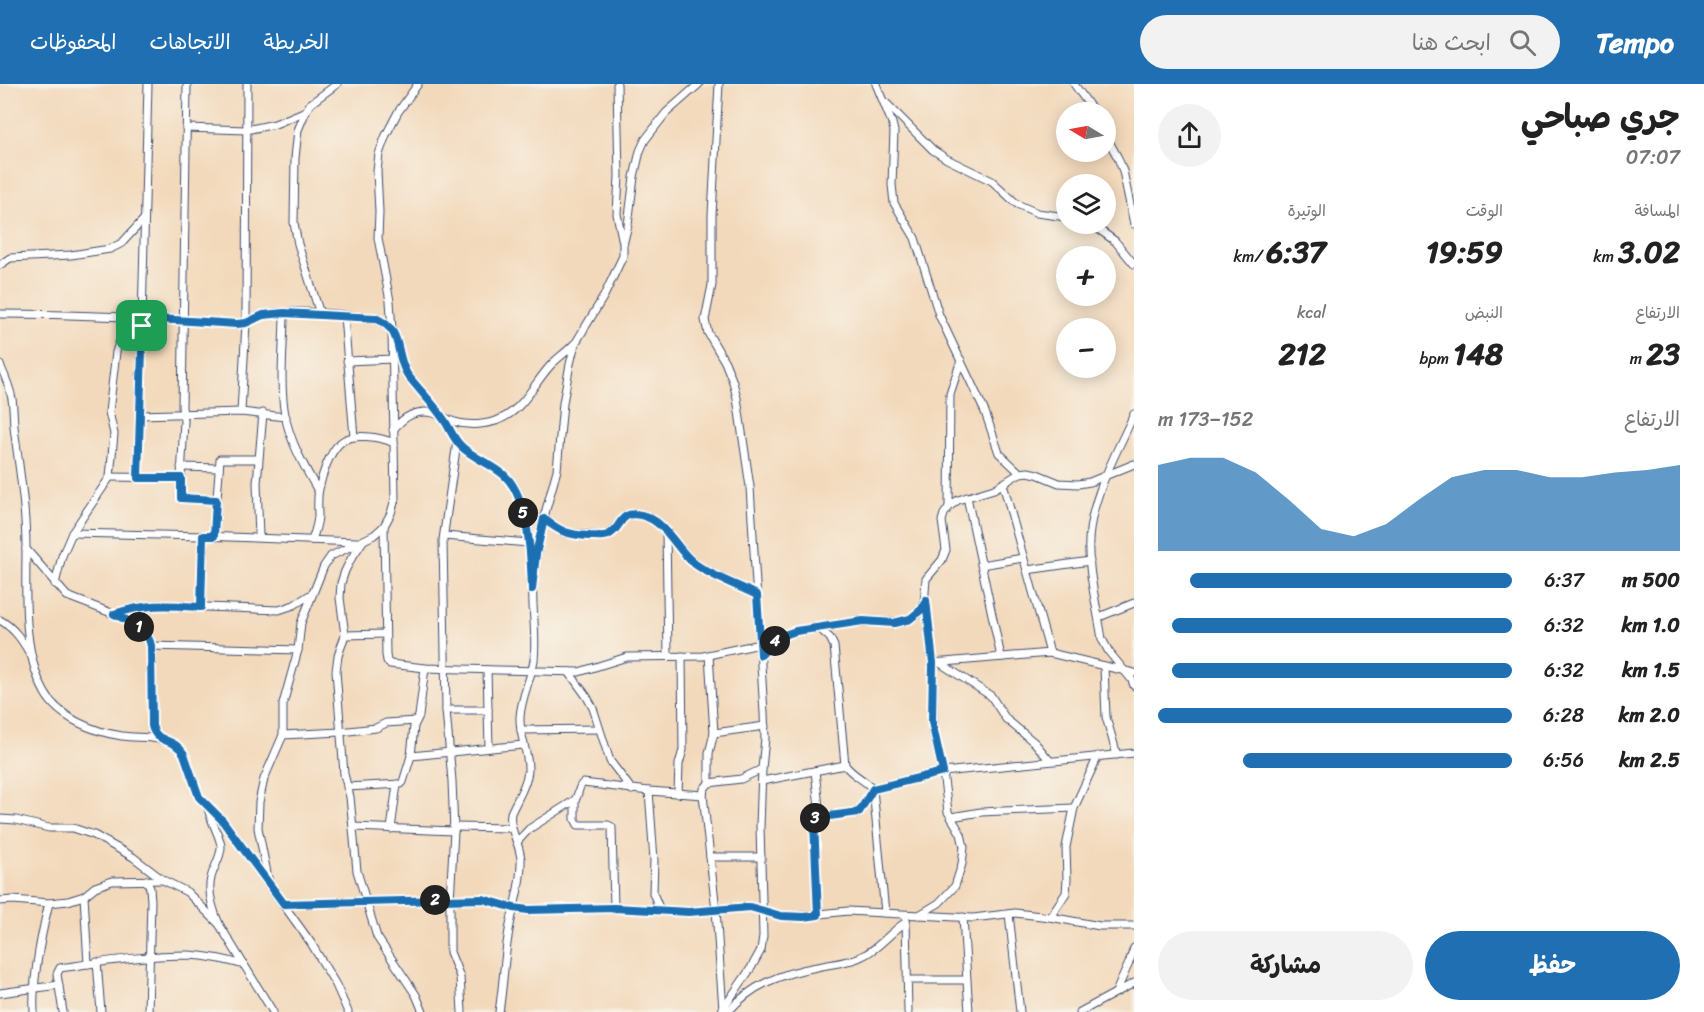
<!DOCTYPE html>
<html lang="ar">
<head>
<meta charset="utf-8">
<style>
  body { margin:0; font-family:Sriracha,"Playpen Sans Arabic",sans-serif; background:#f2f2f2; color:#222; direction:rtl; height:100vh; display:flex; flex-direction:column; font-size:22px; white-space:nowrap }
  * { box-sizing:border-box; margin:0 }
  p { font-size:20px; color:#767676 }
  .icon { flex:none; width:33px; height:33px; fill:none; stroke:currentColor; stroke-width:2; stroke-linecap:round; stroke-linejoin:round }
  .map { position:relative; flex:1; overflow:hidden; direction:ltr }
  .details { display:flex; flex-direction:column; background:#fff; width:570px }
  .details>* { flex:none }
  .needle { width:39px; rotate:280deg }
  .fabs { position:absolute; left:1056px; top:18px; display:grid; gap:12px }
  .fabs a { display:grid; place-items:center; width:60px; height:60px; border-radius:50%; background:#fff; box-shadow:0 3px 15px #0003; font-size:30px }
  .pin { position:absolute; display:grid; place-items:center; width:51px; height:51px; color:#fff; margin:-26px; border-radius:12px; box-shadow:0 3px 9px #0006 }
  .km { position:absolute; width:30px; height:30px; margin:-15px; border-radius:50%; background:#222; color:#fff; font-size:16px; line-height:30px; text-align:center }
  .round { display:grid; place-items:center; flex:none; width:63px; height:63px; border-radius:32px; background:#f2f2f2 }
  .overview { display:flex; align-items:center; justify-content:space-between; height:102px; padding:0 24px }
  h1 { font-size:33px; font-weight:700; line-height:45px }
  .figures { display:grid; grid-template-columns:repeat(3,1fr); gap:9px; height:102px; padding:6px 24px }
  .figures div { display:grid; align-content:center }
  .figures b { font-size:30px; font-weight:700 }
  .figures small { font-size:16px; font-weight:400 }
  .figures p { font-size:16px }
  .chart { height:168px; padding:12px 24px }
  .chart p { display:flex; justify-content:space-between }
  .chart svg { width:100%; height:108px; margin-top:6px; fill:#1f6fb2; opacity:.7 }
  .action { display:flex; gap:12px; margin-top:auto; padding:12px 24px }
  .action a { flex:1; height:69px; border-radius:36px; background:#1f6fb2; color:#fff; font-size:24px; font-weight:700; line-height:69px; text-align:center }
  .action a+a { background:#f2f2f2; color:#222 }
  ul { padding:0 24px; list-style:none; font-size:20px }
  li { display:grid; grid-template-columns:96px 72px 1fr; align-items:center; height:45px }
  li i { height:15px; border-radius:8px; background:#1f6fb2 }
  header { display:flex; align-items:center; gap:36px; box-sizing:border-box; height:84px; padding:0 30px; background:#1f6fb2; color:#fff }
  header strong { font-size:28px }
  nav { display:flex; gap:33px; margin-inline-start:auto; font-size:21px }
  .search { width:420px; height:54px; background:#f2f2f2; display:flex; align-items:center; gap:15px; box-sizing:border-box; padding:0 21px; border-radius:33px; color:#767676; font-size:22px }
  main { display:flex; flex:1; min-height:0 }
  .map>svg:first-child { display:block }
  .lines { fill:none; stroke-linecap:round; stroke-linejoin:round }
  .minor-casing { stroke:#3b486c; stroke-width:9 }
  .minor { stroke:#fff; stroke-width:7 }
  .route-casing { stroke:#fff; stroke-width:12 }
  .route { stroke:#1f6fb2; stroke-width:8 }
</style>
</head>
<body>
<header>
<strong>Tempo</strong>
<div class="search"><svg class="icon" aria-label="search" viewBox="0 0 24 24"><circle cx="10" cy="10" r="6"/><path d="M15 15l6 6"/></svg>ابحث هنا</div>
<nav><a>الخريطة</a><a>الاتجاهات</a><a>المحفوظات</a></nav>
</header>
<main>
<section class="details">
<div class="overview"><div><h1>جري صباحي</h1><p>07:07</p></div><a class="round"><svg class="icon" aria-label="share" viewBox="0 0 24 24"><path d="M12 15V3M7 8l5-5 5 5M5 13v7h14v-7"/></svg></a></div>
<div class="figures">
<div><p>المسافة</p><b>3.02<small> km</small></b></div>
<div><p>الوقت</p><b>19:59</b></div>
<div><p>الوتيرة</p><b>6:37<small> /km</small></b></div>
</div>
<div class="figures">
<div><p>الارتفاع</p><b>23<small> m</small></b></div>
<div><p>النبض</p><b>148<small> bpm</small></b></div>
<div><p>kcal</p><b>212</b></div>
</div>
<div class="chart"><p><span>الارتفاع</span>152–173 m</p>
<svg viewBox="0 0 160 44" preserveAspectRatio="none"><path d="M0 44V9L10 6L20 6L30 12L40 23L50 35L60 38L70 33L80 23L90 14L100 11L110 11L120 14L130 14L140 12L150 11L160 9V44z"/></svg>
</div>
<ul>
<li><b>500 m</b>6:37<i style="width:91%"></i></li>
<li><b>1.0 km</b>6:32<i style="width:96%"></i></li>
<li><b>1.5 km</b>6:32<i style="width:96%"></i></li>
<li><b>2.0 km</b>6:28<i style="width:100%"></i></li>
<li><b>2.5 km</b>6:56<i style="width:76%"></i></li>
</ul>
<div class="action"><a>حفظ</a><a>مشاركة</a></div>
</section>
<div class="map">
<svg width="1134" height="928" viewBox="0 0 1134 928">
  <rect width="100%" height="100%" fill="#f7f3e8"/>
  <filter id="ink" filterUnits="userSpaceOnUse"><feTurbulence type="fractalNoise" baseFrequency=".0167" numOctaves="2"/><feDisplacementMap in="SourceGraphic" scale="12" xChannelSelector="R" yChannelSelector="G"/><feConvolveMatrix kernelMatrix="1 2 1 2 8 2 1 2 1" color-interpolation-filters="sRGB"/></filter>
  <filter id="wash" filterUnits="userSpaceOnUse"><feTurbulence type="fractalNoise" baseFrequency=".008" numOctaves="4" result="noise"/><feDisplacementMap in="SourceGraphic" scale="24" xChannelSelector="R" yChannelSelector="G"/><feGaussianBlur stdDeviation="1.35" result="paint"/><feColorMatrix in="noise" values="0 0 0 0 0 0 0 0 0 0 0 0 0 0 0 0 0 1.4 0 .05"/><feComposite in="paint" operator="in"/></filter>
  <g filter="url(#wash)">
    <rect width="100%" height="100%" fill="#f3d9bb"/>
  </g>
  <g filter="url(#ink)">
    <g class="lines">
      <defs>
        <g id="minor">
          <polyline points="187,0 182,323 184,337 180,413 183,414 216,416"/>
          <polyline points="617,0 619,92 617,130 623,159"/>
          <polyline points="719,0 712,131 712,201 705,236 708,249 725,278 733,298 737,314 750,403 764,629 765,654 762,685 760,743 763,852 761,866 751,884 723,925"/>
          <polyline points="876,0 892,39 894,47 892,101 894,119 915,154 939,231 985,328 999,369 1020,389"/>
          <polyline points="1074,0 1094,28"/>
          <polyline points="886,19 933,66 947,75 992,97 1017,120 1037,129 1066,133"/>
          <polyline points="186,44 246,46 275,40 306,27"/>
          <polyline points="1106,52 1118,74 1123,87 1134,140"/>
          <polyline points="1091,140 1115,157 1134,180"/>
          <polyline points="0,181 10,174 71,171 110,165 122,159 144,135"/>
          <path d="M284,229C284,262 279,298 285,331C290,358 305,384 318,407"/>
          <path d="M0,230C79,230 158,234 237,240C248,238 257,231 268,230C303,225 340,231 375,234C404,246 394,268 407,290C418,305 431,318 442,332C449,342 452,354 462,363C478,378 504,384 515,404C531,434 532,487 533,521C534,539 536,558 534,576C531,595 521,614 520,633C519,652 529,669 528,687C527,701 516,717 511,729C508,747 522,761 521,779C521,804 511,829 508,853C504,878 503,903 499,928"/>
          <polyline points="320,230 298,160 294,139 295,74 298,46 306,27 310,20 337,0"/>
          <polyline points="344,232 354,353"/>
          <polyline points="347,277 393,275"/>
          <path d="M0,281C5,292 10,303 12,315C14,327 13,339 15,351C20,389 26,426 26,465C26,510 22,568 45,609C59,634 94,648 122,652C143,655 171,649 184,670L199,713L222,736L237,756L311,859L336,901L348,928"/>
          <polyline points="241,328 246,239 247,0"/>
          <path d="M1134,330C1118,366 1095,406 1090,446C1085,478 1097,522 1102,555L1109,568L1132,596L1134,602"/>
          <polyline points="140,331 241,328 286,333"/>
          <path d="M393,346C403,333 417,325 433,329C441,331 447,336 455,338C468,342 482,341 496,337C523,327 532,302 550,282C557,274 567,268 574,260"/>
          <polyline points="457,358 443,456 446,626 452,697 454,747 450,816 450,868 460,893 462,928"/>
          <polyline points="181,383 219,384"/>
          <polyline points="110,393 181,394"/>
          <polyline points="138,394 148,0"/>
          <polyline points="1003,400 1050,569"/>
          <polyline points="967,413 1001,573"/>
          <polyline points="949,423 950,310 961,276"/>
          <path d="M544,435L565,449L603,452L611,449L625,432C637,428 647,432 657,438L693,478L703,485L757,511"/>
          <polyline points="384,442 386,571 387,577 390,580 425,584 579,588 627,573 703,572 760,560"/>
          <polyline points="666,447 668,572"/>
          <polyline points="72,449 203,452 357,458"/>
          <polyline points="214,452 220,375 258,375"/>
          <polyline points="444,452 529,459"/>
          <polyline points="259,453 257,399 263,329"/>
          <path d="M312,456C315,448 317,441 318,433C318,424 317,414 319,405C322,391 329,369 340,359C351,348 381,353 394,359"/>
          <polyline points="363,457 351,475 345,487 341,499 340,514 345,551 338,572 336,587 344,690 350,713 357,787 377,853 416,911 423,928"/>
          <polyline points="26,465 67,512 114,530 134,540 148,550 151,562 152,642 153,648 159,654"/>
          <polyline points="535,481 541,444 557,386 563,319 570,280 575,260 604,212 623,172 623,161 628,141 634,93 640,67 645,56 666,29 699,0"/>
          <polyline points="981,481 1023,474"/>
          <polyline points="1027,486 1090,477"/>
          <polyline points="55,500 62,472 72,449 110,393 114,350 109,328 116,268 119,259 143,242"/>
          <polyline points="201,523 203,452"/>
          <polyline points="114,530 133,524 157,521 279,526 294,521 313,509"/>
          <polyline points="1099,533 1134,519"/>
          <path d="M0,536C14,544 22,556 30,570"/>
          <path d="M819,544L830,554L834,562L845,681C853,692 864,695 873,705L885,829"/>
          <polyline points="345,551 385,550"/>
          <polyline points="151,562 298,566"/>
          <polyline points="709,571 714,649 709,669 709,699"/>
          <polyline points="761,571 775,557 784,551 797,547 863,537 901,538 910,535 918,530 924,521 926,495 942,476 946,466 942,437 944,430 949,423 958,416 994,405 1020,389 1028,388 1037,390 1059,399 1078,400 1090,398 1134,380"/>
          <polyline points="933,579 1050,569 1134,589"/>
          <polyline points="940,579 991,612 1006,635 1035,659 1050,677"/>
          <polyline points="1104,582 1106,633 1117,671"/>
          <polyline points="487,586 489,664"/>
          <polyline points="569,588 587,613 593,624 610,677 632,706"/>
          <polyline points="446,626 488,626"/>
          <polyline points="521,646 599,645"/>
          <polyline points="714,649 765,642"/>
          <polyline points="283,651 340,648 376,644 386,639 416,637"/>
          <polyline points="411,672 523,661"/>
          <polyline points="815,687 820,732"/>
          <polyline points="762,697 845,681"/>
          <polyline points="347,703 401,700 403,698 411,672 414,642 419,632 425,584"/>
          <polyline points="649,707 654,776 653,809 660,826"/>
          <polyline points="678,710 679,680 683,666 682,572"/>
          <polyline points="575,716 575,735 578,741 608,741 612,743 614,824"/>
          <path d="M208,723C210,737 221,753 221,763C221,774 213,784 211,794C207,809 213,826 219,840L273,928"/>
          <polyline points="951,733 981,728 1074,724"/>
          <polyline points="0,735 16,736 49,744 73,744 94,751 133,773 163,796 187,808 219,840"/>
          <polyline points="353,743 454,747"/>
          <polyline points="453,743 511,744"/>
          <polyline points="391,745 397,700"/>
          <path d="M518,757L529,745L575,716C579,711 578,702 583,699L649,707L703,711"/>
          <polyline points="710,773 761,773"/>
          <polyline points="146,796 150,804 151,817 148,928"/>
          <polyline points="269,799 258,744 259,718 264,695 283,651 283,620 298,566 301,539 324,482 331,472 374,451 384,442 391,429 395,415 392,246 390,217 378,154 379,128 377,87 379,70 386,51 398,28 418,0"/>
          <polyline points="84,812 88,880"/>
          <polyline points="0,817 13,816 49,819 68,817 84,812 95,803 112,797 163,796"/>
          <polyline points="283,820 483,815 514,824 528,826 614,824 689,828 750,823 781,832 792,833 848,827 973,834 1015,829 1050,833 1100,842 1134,842"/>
          <polyline points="1009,830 1020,928"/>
          <polyline points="818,831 814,737 815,734 859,728 873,705 943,688 1134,669"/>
          <polyline points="919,831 939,819 955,802 962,780 964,763 961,750 948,728 943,688 933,647 933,579 926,520"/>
          <polyline points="963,833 969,928"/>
          <polyline points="1050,833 1066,809 1067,795 1066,763 1074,724 1098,672"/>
          <polyline points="906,835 908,928"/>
          <polyline points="97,878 101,928"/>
          <polyline points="907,896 966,896"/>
          <polyline points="1116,908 1129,879 1134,864"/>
          <polyline points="0,909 59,901"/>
          <polyline points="723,926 716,826 703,711 704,705 709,699 741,695 762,685"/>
          <path d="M34,928C32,894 41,852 49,819"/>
          <path d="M63,928L57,890L60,884C103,878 146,871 189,871C208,872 227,876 244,881"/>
          <path d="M728,928C751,901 782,889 817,883C830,880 845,879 858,874C877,867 889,849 906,838"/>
          <polyline points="1080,928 1134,899"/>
        </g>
      </defs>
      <use href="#minor" class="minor-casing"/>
      <use href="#minor" class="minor"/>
    </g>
  </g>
  <g class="lines" filter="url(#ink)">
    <defs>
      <path id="route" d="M284,229L375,234C404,246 394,268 407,290C418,305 432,318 442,333C450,343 452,354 462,363C475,375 492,380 504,391C529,413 531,474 532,505L536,470L544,435C561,448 568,451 590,452C596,452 603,453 608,451C623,444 618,426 641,431C667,437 675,465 695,480C713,493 737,501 757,511L761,571L775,557L784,551L796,547L863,537L894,539L910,535L922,525L926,516L933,579L932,638L943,688L873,705L859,728L815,734L814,737L818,831L804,833L781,832L750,823L689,828L614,824L528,826L514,824L483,815L284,820L222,736L199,713L184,670C173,652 157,661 152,642L151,562C148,544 130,538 114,530C148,519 167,521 201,523L203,452H214L216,416L181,414V394H138L143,234L237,240L246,239L263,231Z"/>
    </defs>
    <use href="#route" class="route-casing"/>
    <use href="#route" class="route"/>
  </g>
</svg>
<div class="fabs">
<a><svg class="needle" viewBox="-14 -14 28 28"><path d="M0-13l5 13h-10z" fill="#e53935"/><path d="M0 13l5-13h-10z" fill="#767676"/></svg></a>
<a><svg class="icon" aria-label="layers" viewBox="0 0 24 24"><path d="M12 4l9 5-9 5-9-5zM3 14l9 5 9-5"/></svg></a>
<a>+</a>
<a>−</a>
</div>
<div class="pin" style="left:142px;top:242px;background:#1e9e55"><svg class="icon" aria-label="arrive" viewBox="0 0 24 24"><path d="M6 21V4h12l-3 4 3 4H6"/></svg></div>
<b class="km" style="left:139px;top:543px">1</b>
<b class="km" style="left:435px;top:816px">2</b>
<b class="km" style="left:815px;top:734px">3</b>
<b class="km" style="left:775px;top:557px">4</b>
<b class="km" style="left:523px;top:429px">5</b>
</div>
</main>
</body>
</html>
